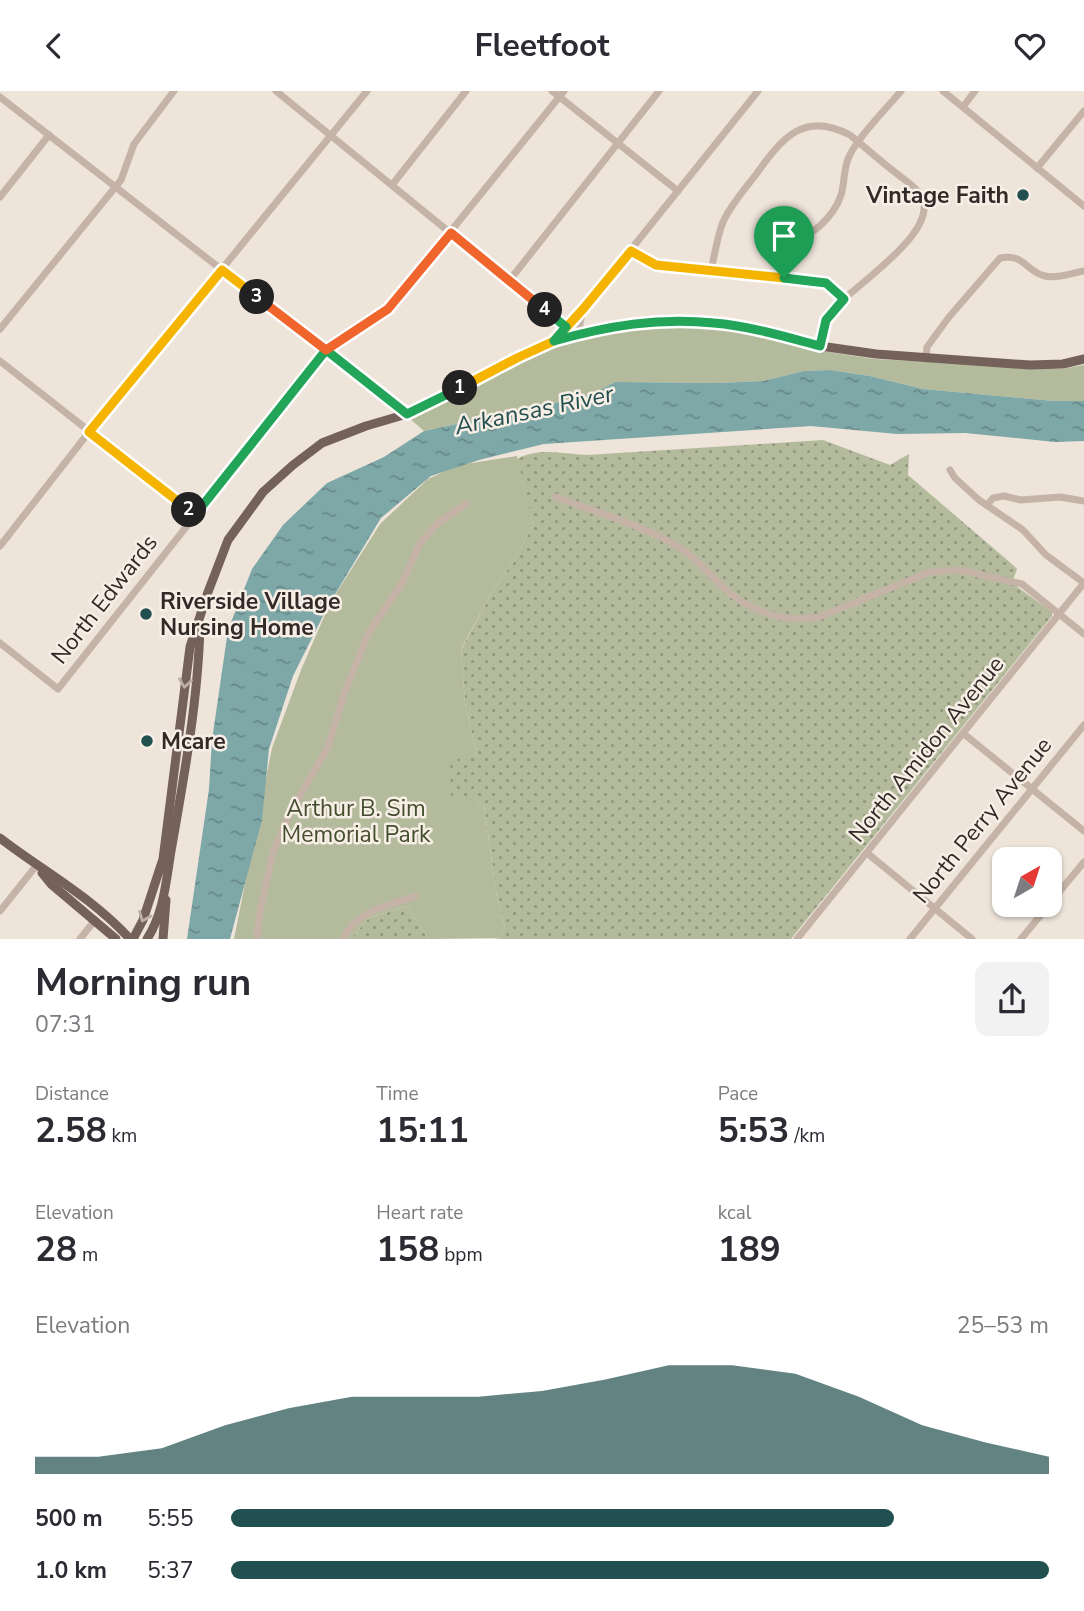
<!DOCTYPE html>
<html lang="en">
<head>
<meta charset="utf-8">
<style>
  body { margin:0; font-family:"Nunito Sans",sans-serif; background:#f2f2f3; color:#2b2b33; height:100vh; display:flex; flex-direction:column; font-size:26px; white-space:nowrap }
  * { box-sizing:border-box; margin:0 }
  p { font-size:23px; color:#7c7c81 }
  .icon { flex:none; width:38px; height:38px; fill:none; stroke:currentColor; stroke-width:2; stroke-linecap:round; stroke-linejoin:round }
  .map { position:relative; height:848px; overflow:hidden }
  .panel { display:flex; flex-direction:column; background:#fff; flex:1 }
  .panel>* { flex:none }
  .needle { width:46px; rotate:39deg }
  .tools { position:absolute; left:992px; top:756px; display:grid; gap:14px }
  .tools a { display:grid; place-items:center; width:70px; height:70px; border-radius:14px; background:#fff; box-shadow:0 2px 5px #0004; font-size:35px }
  .pin { position:absolute; display:grid; place-items:center; width:60px; height:60px; color:#fff; margin:-72px -30px; border-radius:50% 50% 50% 0; rotate:-45deg; box-shadow:0 0 7px #0007 }
  .pin .icon { rotate:45deg }
  .km { position:absolute; width:35px; height:35px; margin:-18px; border-radius:50%; background:#222; color:#fff; font-size:19px; line-height:35px; text-align:center }
  .round { display:grid; place-items:center; flex:none; width:74px; height:74px; border-radius:14px; background:#f2f2f3 }
  .summary { display:flex; align-items:center; justify-content:space-between; height:119px; padding:0 35px }
  h1 { font-size:38px; font-weight:700; line-height:52px }
  .metrics { display:grid; grid-template-columns:repeat(3,1fr); gap:10px; height:119px; padding:7px 35px }
  .metrics div { display:grid; align-content:center }
  .metrics b { font-size:35px; font-weight:700 }
  .metrics small { font-size:19px; font-weight:400 }
  .metrics p { font-size:19px }
  .chart { height:196px; padding:14px 35px }
  .chart p { display:flex; justify-content:space-between }
  .chart svg { width:100%; height:126px; margin-top:7px; fill:#224f4f; opacity:.7 }
  ul { padding:0 35px; list-style:none; font-size:23px }
  li { display:grid; grid-template-columns:112px 84px 1fr; align-items:center; height:52px }
  li i { height:18px; border-radius:9px; background:#224f4f }
  header { display:flex; justify-content:space-between; align-items:center; height:91px; padding:0 35px; background:#fff; font-size:32px; font-weight:700 }
  .map>svg:first-child { display:block }
  .grass { fill:url(#grass-dots) }
  .park { fill:#b3bb9c }
  .water { fill:url(#water-ripples) }
  .lines { fill:none; stroke-linecap:round; stroke-linejoin:round }
  .minor { stroke:#c5b3a8; stroke-width:7 }
  .major { stroke:#73615a; stroke-width:9 }
  .oneway { stroke:#bcafa7 }
  .split-1-casing { stroke:#fff; stroke-width:14 }
  .split-2-casing { stroke:#fff; stroke-width:14 }
  .split-3-casing { stroke:#fff; stroke-width:14 }
  .split-4-casing { stroke:#fff; stroke-width:14 }
  .split-5-casing { stroke:#fff; stroke-width:14 }
  .split-1 { stroke:#f5b400; stroke-width:9 }
  .split-2 { stroke:#22a559; stroke-width:9 }
  .split-3 { stroke:#f5b400; stroke-width:9 }
  .split-4 { stroke:#f0652b; stroke-width:9 }
  .split-5 { stroke:#22a559; stroke-width:9 }
  .poi-dot { fill:#224f4f; stroke:#f7eee6; stroke-width:2.5 }
  .labels { text-anchor:middle; stroke-width:5; stroke-linejoin:round; paint-order:stroke }
  .poi-label { font-size:23px; font-weight:bold; fill:#322a27; stroke:#f7eee6; text-anchor:start }
  .street-label { font-size:23px; fill:#322a27; stroke:#f7eee6 }
  .park-label { font-size:23px; fill:#444e2e; stroke:#f7eee6 }
  .water-label { font-size:24px; font-style:italic; fill:#224f4f; stroke:#f7eee6 }
</style>
</head>
<body>
<header><svg class="icon" aria-label="back" viewBox="0 0 24 24"><path d="M15 5l-7 7 7 7"/></svg>Fleetfoot<svg class="icon" aria-label="heart" viewBox="0 0 24 24"><path d="M12 20l-8-8c-3-5 5-10 8-4 3-6 11-1 8 4z"/></svg></header>
<div class="map">
<svg width="1084" height="848" viewBox="0 0 1084 848">
  <defs>
    <pattern id="grass-dots" width="8" height="8" patternUnits="userSpaceOnUse" patternTransform="scale(1.75)"><rect width="8" height="8" fill="#b3bb9c"/><path d="M2 2h.1M6 6h.1" fill="none" stroke="#92987f" stroke-width="1.8" stroke-linecap="round"/></pattern>
    <pattern id="water-ripples" width="26" height="14" patternUnits="userSpaceOnUse" patternTransform="scale(1.75)"><rect width="26" height="14" fill="#7da8a7"/><path d="M2 4q2-2 4 0t4 0M15 11q2-2 4 0t4 0" fill="none" stroke="#678988"/></pattern>
  </defs>
  <rect width="100%" height="100%" fill="#eee4da"/>
  <g class="grass">
    <path d="M823,349L890,374L909,363L908,384L1013,474L1017,478L1012,492L1052,521V525L791,848H494L500,847L505,836L497,807L484,715L474,707H450V669L477,664L465,612L461,559L492,501L515,468L533,434L517,368C539,356 563,363 587,364Z"/>
    <polygon points="407,815 429,848 350,848 369,827"/>
  </g>
  <g class="park">
    <path d="M692,235L749,242L809,258L874,268L1062,278L1084,274V310H1054L923,298L870,285L830,279L804,280L763,290L717,292L615,291L588,305L424,340L409,327C428,318 449,311 468,300C485,291 502,279 519,271C575,246 631,235 692,235Z"/>
    <polygon points="517,365 533,434 515,468 492,501 461,558 465,612 477,664 450,670 451,707 474,707 484,715 497,807 505,836 500,847 429,848 407,815 369,827 350,848 234,848 272,657 301,579 330,512 380,433 428,388 459,374"/>
  </g>
  <polygon class="water" points="830,279 870,285 923,298 1054,310 1084,310 1084,350 1055,351 965,342 897,343 811,335 544,353 479,369 431,385 381,427 328,515 293,585 269,658 262,729 230,848 187,848 209,698 212,649 228,539 252,478 283,434 327,392 384,366 424,340 588,305 615,291 717,292 763,290 804,280"/>
  <g class="lines">
    <g class="minor">
      <polyline points="276,0 566,236"/>
      <polyline points="552,0 678,100"/>
      <polyline points="943,0 1084,115"/>
      <polyline points="0,6 407,323"/>
      <polyline points="963,16 975,0"/>
      <polyline points="1037,77 1084,20"/>
      <polyline points="392,94 466,0"/>
      <polyline points="0,106 49,44"/>
      <polyline points="631,160 656,174 826,192 844,208"/>
      <path d="M711,179C715,163 717,146 723,131C731,113 746,97 757,82C783,46 804,20 850,44C866,57 880,70 896,82C903,88 915,95 920,103C945,139 851,196 832,220C824,231 823,242 820,255"/>
      <path d="M784,187C791,139 811,152 833,120C847,100 841,88 848,68C855,49 887,17 901,0"/>
      <polyline points="509,190 659,0"/>
      <polyline points="0,238 121,89 134,53 174,0"/>
      <polyline points="580,242 580,231 584,218"/>
      <polyline points="555,249 584,217 758,0"/>
      <path d="M926,267L927,256L949,226L1000,167C1025,162 1026,181 1045,185C1057,188 1072,182 1084,180"/>
      <polyline points="0,270 196,424"/>
      <polyline points="950,379 955,387 979,409 1023,439 1046,464 1084,492"/>
      <path d="M556,406C595,421 635,432 672,452C691,462 705,478 721,494C746,519 783,533 819,526L930,481L960,479L1022,493L1084,543"/>
      <polyline points="987,414 993,407 1004,405 1021,409 1060,406 1084,410"/>
      <polyline points="0,455 89,341 367,0"/>
      <polyline points="0,552 58,598 326,259 388,218 564,0"/>
      <polyline points="964,643 1084,740"/>
      <polyline points="867,762 972,848"/>
      <polyline points="1050,812 1084,771"/>
      <polyline points="0,820 36,775"/>
      <polyline points="80,848 95,829"/>
      <polyline points="257,848 260,821 273,761 291,720 328,656 344,603 369,541 401,494 420,452 438,432 466,413"/>
      <path d="M343,848C356,820 389,814 416,805"/>
      <polyline points="797,848 1084,492"/>
      <polyline points="910,848 1084,634"/>
      <polyline points="1021,848 1049,814"/>
    </g>
    <g class="major">
      <path d="M0,747C43,780 93,807 130,848"/>
      <polyline points="42,782 51,793 116,848"/>
      <polyline points="133,848 143,829 163,768 190,556 208,501 228,449 263,401 293,374 322,352 366,335 407,323 553,250 603,236 642,231 717,232 756,239 820,255 876,263 1030,274 1063,273 1084,268"/>
      <path d="M147,848C164,822 166,790 171,760C184,686 198,610 200,535"/>
      <polyline points="163,848 166,809"/>
    </g>
  </g>
  <defs><path id="oneway-chevron" d="M-2-3.5L2.5 0L-2 3.5" fill="none" stroke-width="1.6" stroke-linecap="round" stroke-linejoin="round" transform="scale(1.75)"/></defs>
  <g class="oneway">
    <use href="#oneway-chevron" transform="translate(185 592) rotate(98)"/>
    <use href="#oneway-chevron" transform="translate(144 826) rotate(112)"/>
  </g>
  <g class="lines">
    <defs>
      <polyline id="split-1" points="460,297 517,267 554,250 584,217 631,160 656,174 784,187"/>
      <polyline id="split-2" points="189,419 195,424 326,259 407,323 460,297"/>
      <polyline id="split-3" points="189,419 89,341 222,179 257,206"/>
      <polyline id="split-4" points="257,206 326,259 388,218 451,142 545,219"/>
      <path id="split-5" d="M545,219L566,236L554,250C607,235 659,226 714,232C750,235 786,246 820,255L826,229L844,208L826,192L784,187"/>
    </defs>
    <use href="#split-1" class="split-1-casing"/>
    <use href="#split-2" class="split-2-casing"/>
    <use href="#split-3" class="split-3-casing"/>
    <use href="#split-4" class="split-4-casing"/>
    <use href="#split-5" class="split-5-casing"/>
    <use href="#split-1" class="split-1"/>
    <use href="#split-2" class="split-2"/>
    <use href="#split-3" class="split-3"/>
    <use href="#split-4" class="split-4"/>
    <use href="#split-5" class="split-5"/>
  </g>
  <g class="poi-dot">
    <circle cx="1023" cy="104" r="7"/>
    <circle cx="146" cy="523" r="7"/>
    <circle cx="147" cy="650" r="7"/>
  </g>
  <g class="labels">
    <g class="poi-label">
      <text x="1009" y="112" text-anchor="end">Vintage Faith</text>
      <text x="160" y="518">Riverside Village<tspan x="160" dy="26">Nursing Home</tspan></text>
      <text x="161" y="658">Mcare</text>
    </g>
    <g class="street-label">
      <text transform="translate(104 508) rotate(-52)" y="8">North Edwards</text>
      <text transform="translate(926 658) rotate(-51)" y="8">North Amidon Avenue</text>
      <text transform="translate(982 729) rotate(-51)" y="8">North Perry Avenue</text>
    </g>
    <g class="park-label">
      <text x="356" y="725">Arthur B. Sim<tspan x="356" dy="26">Memorial Park</tspan></text>
    </g>
    <g class="water-label">
      <text transform="translate(534 319) rotate(-12)" y="8">Arkansas River</text>
    </g>
  </g>
</svg>
<div class="tools">
<a><svg class="needle" viewBox="-14 -14 28 28"><path d="M0-13l5 13h-10z" fill="#e53935"/><path d="M0 13l5-13h-10z" fill="#7c7c81"/></svg></a>
</div>
<div class="pin" style="left:784px;top:187px;background:#1e9e55"><svg class="icon" aria-label="arrive" viewBox="0 0 24 24"><path d="M6 21V4h12l-3 4 3 4H6"/></svg></div>
<b class="km" style="left:460px;top:297px">1</b>
<b class="km" style="left:189px;top:419px">2</b>
<b class="km" style="left:257px;top:206px">3</b>
<b class="km" style="left:545px;top:219px">4</b>
</div>
<section class="panel">
<div class="summary"><div><h1>Morning run</h1><p>07:31</p></div><a class="round"><svg class="icon" aria-label="share" viewBox="0 0 24 24"><path d="M12 15V3M7 8l5-5 5 5M5 13v7h14v-7"/></svg></a></div>
<div class="metrics">
<div><p>Distance</p><b>2.58<small> km</small></b></div>
<div><p>Time</p><b>15:11</b></div>
<div><p>Pace</p><b>5:53<small> /km</small></b></div>
</div>
<div class="metrics">
<div><p>Elevation</p><b>28<small> m</small></b></div>
<div><p>Heart rate</p><b>158<small> bpm</small></b></div>
<div><p>kcal</p><b>189</b></div>
</div>
<div class="chart"><p><span>Elevation</span>25–53 m</p>
<svg viewBox="0 0 160 44" preserveAspectRatio="none"><path d="M0 44V38L10 38L20 35L30 27L40 21L50 17L60 17L70 17L80 15L90 11L100 6L110 6L120 9L130 17L140 27L150 33L160 38V44z"/></svg>
</div>
<ul>
<li><b>500 m</b>5:55<i style="width:81%"></i></li>
<li><b>1.0 km</b>5:37<i style="width:100%"></i></li>
</ul>
</section>
</body>
</html>
